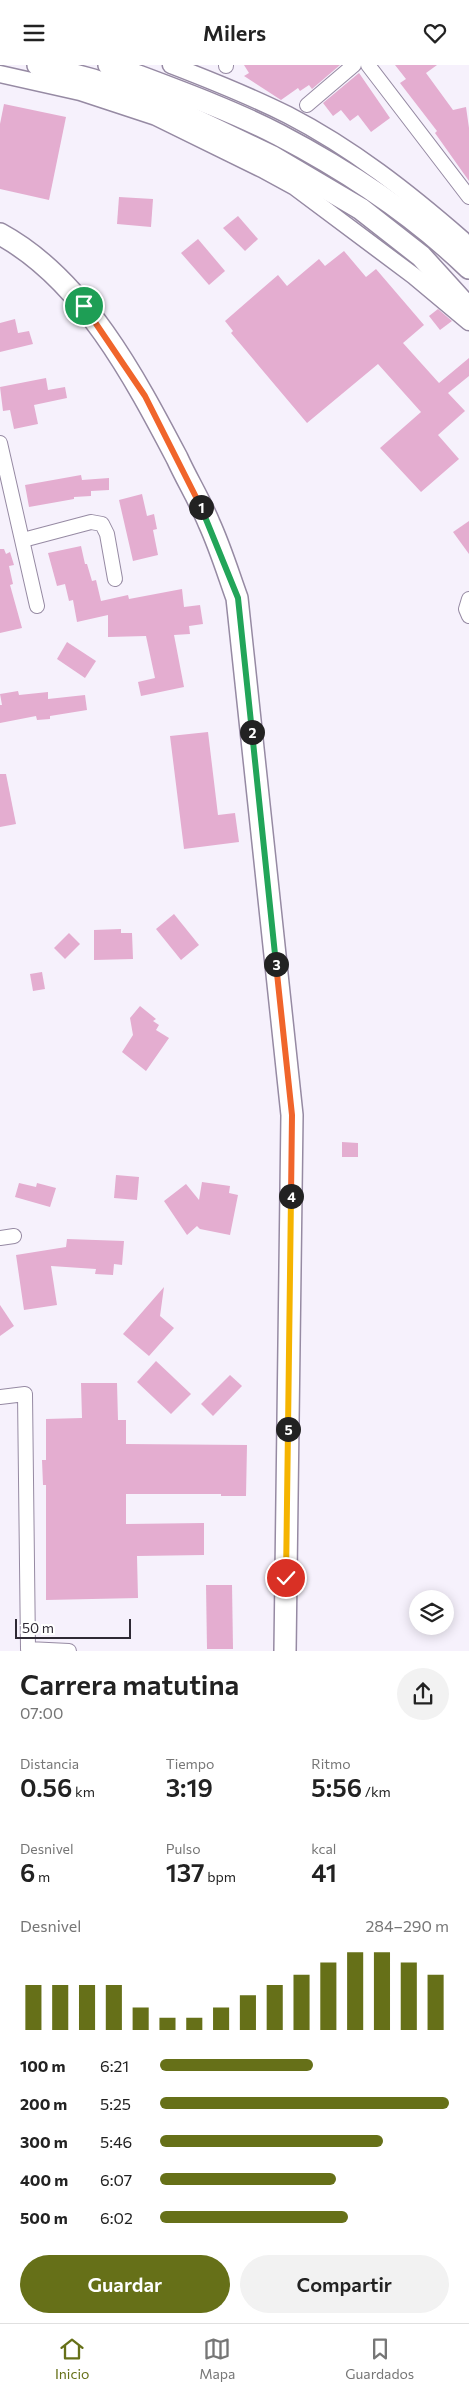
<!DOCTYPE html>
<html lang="es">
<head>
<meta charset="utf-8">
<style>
  body { margin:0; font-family:Commissioner,sans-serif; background:#f2f2f2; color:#222; height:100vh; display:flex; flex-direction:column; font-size:19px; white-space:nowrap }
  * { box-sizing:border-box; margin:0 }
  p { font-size:16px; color:#767676 }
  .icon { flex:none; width:28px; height:28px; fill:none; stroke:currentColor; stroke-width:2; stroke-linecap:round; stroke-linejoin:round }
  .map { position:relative; height:1586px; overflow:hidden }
  .panel { display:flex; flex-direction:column; background:#fff; flex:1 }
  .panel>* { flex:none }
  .tools { position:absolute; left:409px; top:1525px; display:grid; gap:10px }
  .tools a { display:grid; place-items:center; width:45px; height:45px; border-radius:50%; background:#fff; box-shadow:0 2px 12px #0003; font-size:25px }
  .scale { position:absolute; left:15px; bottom:12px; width:116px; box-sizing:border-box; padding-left:5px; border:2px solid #2e2934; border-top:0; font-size:14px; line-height:18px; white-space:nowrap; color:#2e2934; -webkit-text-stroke:4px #fff; paint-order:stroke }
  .pin { position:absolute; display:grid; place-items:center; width:42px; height:42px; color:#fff; margin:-21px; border:2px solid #fff; border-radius:50%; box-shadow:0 1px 5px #0007 }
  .km { position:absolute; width:25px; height:25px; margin:-12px; border-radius:50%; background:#222; color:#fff; font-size:14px; line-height:25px; text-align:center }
  .round { display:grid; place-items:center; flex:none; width:52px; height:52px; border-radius:26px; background:#f2f2f2 }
  .overview { display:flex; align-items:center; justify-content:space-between; height:85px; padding:0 20px }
  h1 { font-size:28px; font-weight:600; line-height:38px }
  .figures { display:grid; grid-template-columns:repeat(3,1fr); gap:8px; height:85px; padding:5px 20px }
  .figures div { display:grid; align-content:center }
  .figures b { font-size:25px; font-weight:600 }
  .figures small { font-size:14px; font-weight:400 }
  .figures p { font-size:14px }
  .chart { height:140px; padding:10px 20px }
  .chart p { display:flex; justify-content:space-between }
  .chart svg { width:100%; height:90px; margin-top:5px; stroke:#667018; stroke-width:6 }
  .action { display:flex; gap:10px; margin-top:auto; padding:10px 20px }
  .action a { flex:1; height:58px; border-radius:30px; background:#667018; color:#fff; font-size:20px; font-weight:600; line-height:58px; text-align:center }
  .action a+a { background:#f2f2f2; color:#222 }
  ul { padding:0 20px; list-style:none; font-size:16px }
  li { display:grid; grid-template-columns:80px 60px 1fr; align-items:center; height:38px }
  li i { height:12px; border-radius:6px; background:#667018 }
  header { display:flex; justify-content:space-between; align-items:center; height:65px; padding:0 20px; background:#fff; font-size:22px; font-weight:600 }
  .tab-bar { display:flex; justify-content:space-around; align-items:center; height:70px; border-top:1px solid #e0e0e0; background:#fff; font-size:14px; color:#767676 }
  .tab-bar a { display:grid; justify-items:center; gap:2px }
  .tab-bar .on { color:#667018 }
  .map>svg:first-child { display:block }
  .building { fill:#e4add0 }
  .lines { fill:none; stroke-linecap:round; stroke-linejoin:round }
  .minor-casing { stroke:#968aa3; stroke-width:16 }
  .tertiary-casing { stroke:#968aa3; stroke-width:19 }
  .primary-casing { stroke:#968aa3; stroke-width:24 }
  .minor { stroke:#fff; stroke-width:14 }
  .tertiary { stroke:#fff; stroke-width:16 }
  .primary { stroke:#fff; stroke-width:21 }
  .split-1-casing { stroke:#fff; stroke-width:10 }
  .split-2-casing { stroke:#fff; stroke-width:10 }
  .split-3-casing { stroke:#fff; stroke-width:10 }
  .split-4-casing { stroke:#fff; stroke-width:10 }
  .split-5-casing { stroke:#fff; stroke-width:10 }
  .split-6-casing { stroke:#fff; stroke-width:10 }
  .split-1 { stroke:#f0652b; stroke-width:6 }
  .split-2 { stroke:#22a559; stroke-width:6 }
  .split-3 { stroke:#22a559; stroke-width:6 }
  .split-4 { stroke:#f0652b; stroke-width:6 }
  .split-5 { stroke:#f5b400; stroke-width:6 }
  .split-6 { stroke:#f5b400; stroke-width:6 }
</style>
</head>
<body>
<header><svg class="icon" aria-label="menu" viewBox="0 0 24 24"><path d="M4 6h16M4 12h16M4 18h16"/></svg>Milers<svg class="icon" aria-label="heart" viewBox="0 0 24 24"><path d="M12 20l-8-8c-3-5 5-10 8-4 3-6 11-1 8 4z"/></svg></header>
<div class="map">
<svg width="469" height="1586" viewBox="0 0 469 1586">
  <rect width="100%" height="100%" fill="#f6f1fc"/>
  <g class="building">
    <polygon points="244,0 340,0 312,24 309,20 300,26 298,23 281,35 244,11 249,8"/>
    <polygon points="395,0 437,0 426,8 453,45 466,42 469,63 469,116 435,68 437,66 400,18 406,14"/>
    <polygon points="359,8 390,53 371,67 358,50 350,56 341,45 333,51 323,38"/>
    <polygon points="4,39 66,52 49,135 0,124 0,59"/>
    <polygon points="119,132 153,134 151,162 117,159"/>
    <polygon points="238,151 258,174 245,186 223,163"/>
    <polygon points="198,174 225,206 209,220 181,188"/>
    <polygon points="344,186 366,212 376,204 424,260 403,278 439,318 469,293 469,311 448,328 465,346 438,370 459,394 421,427 380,383 421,347 378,299 307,358 231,268 233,266 225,256 278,210 287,221 319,194 325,201"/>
    <polygon points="438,244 452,256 440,265 429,251"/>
    <polygon points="15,254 18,268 29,266 33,279 0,287 0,258"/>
    <polygon points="46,313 48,325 65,322 67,333 34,340 38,359 14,364 10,345 3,346 0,322"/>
    <polygon points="81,410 82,415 109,413 109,425 91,426 91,431 74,432 74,434 29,442 25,420"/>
    <polygon points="142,429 147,451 154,449 157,464 153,465 158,490 133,496 119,435"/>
    <polygon points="469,456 469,489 453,467"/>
    <polygon points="81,481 85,499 87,499 92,516 96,515 101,536 128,530 129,534 182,524 184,542 200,540 203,559 189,561 190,569 174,570 184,622 141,631 138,617 155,613 146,571 108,572 108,550 77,557 73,535 69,536 65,519 57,521 48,488"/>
    <polygon points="0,484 4,484 6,489 10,487 14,500 9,501 13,519 10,520 22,563 0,568"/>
    <polygon points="67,577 96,596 85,613 57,594"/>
    <polygon points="18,626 19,630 48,627 48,634 85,630 87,645 50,651 50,654 37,655 36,651 0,658 0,640 2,640 0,629"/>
    <polygon points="208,667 218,750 235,748 239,777 184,784 170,671"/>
    <polygon points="0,709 6,709 16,759 0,762"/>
    <polygon points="174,849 199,880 181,895 156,864"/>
    <polygon points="121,864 121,868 132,868 133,894 94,895 94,865"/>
    <polygon points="69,868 80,879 65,894 54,883"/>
    <polygon points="42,907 45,924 33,926 30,909"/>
    <polygon points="140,941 156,954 153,956 159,960 156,965 169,973 146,1006 122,987 133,970 130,953"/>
    <polygon points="342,1077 358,1078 358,1092 342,1092"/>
    <polygon points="116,1110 139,1112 137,1135 114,1133"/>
    <polygon points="202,1117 230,1121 229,1128 238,1130 230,1170 200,1164 197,1161 187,1170 164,1136 186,1119 199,1135"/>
    <polygon points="19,1118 36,1122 37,1118 56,1123 50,1142 15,1132"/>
    <polygon points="67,1174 124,1176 122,1200 114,1199 113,1210 95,1209 96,1204 51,1201 57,1240 24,1245 16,1190 66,1182"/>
    <polygon points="164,1222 160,1251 174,1263 149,1291 123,1269"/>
    <polygon points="0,1240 14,1261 0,1271"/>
    <polygon points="156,1296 191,1329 171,1349 137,1317"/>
    <polygon points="230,1310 242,1321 213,1351 201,1339"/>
    <polygon points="81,1318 117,1318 118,1355 126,1355 126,1379 247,1380 246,1431 221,1431 221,1429 126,1429 126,1459 204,1458 204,1490 137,1491 138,1533 46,1535 46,1420 43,1420 42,1395 46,1395 46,1354 82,1353"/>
    <polygon points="206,1520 232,1520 233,1584 207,1584"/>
  </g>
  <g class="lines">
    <defs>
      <g id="minor">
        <polyline points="368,0 469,132"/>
        <polyline points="226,1 226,0"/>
        <polyline points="307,40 354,0"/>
        <polyline points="0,378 37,541"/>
        <polyline points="23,475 91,457 102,459 107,469 115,514"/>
        <polyline points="469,534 466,544 469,551"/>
        <polyline points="0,1173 14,1171"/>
        <polyline points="0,1332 25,1329 28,1584 69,1586"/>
      </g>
      <g id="tertiary">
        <path d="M171,0C210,15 250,31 288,50C352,83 408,127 462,174L469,183"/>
        <polyline points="0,9 80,27 156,52 262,104 295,122 414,211 469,257"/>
      </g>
      <g id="primary">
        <polyline points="38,0 93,15 164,40 273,92 361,144 421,191 469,244"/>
        <path d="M109,0C164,21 227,43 279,70C346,105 414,150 469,203"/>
        <path d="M0,169C83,214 135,313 177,393C187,415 200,436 209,458C220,482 228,508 237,533L292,1050L285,1586"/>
      </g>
    </defs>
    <use href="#minor" class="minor-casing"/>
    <use href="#tertiary" class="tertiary-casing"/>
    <use href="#primary" class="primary-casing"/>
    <use href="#minor" class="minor"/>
    <use href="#tertiary" class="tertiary"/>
    <use href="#primary" class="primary"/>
  </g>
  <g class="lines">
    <defs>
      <polyline id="split-1" points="84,241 145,331 201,442"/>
      <polyline id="split-2" points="201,442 238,533 252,667"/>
      <polyline id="split-3" points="252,667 276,899"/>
      <polyline id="split-4" points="276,899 292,1050 291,1131"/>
      <polyline id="split-5" points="288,1364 291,1131"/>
      <polyline id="split-6" points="286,1513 288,1364"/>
    </defs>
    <use href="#split-1" class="split-1-casing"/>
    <use href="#split-2" class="split-2-casing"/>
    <use href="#split-3" class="split-3-casing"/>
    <use href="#split-4" class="split-4-casing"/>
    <use href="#split-5" class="split-5-casing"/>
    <use href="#split-6" class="split-6-casing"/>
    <use href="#split-1" class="split-1"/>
    <use href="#split-2" class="split-2"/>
    <use href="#split-3" class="split-3"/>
    <use href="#split-4" class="split-4"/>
    <use href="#split-5" class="split-5"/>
    <use href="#split-6" class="split-6"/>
  </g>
</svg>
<div class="tools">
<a><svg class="icon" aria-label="layers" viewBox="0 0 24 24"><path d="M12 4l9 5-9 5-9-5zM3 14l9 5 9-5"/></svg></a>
</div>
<div class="scale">50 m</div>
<div class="pin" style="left:84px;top:241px;background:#1e9e55"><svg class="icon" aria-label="arrive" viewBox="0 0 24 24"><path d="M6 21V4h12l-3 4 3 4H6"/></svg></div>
<div class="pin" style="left:286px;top:1513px;background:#d93025"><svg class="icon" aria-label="check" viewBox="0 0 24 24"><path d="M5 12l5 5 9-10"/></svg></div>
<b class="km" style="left:201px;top:442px">1</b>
<b class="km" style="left:252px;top:667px">2</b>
<b class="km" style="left:276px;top:899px">3</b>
<b class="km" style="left:291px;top:1131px">4</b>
<b class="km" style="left:288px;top:1364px">5</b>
</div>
<section class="panel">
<div class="overview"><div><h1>Carrera matutina</h1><p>07:00</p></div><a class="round"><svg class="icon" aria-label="share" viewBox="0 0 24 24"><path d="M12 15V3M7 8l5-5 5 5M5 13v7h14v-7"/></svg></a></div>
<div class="figures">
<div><p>Distancia</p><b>0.56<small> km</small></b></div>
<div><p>Tiempo</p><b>3:19</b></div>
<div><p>Ritmo</p><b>5:56<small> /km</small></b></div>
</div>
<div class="figures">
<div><p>Desnivel</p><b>6<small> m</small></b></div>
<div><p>Pulso</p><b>137<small> bpm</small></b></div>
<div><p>kcal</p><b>41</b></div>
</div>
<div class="chart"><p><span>Desnivel</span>284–290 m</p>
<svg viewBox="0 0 160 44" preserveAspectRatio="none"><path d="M5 44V22M15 44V22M25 44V22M35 44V22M45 44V33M55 44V38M65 44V38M75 44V33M85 44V27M95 44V22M105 44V17M115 44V11M125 44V6M135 44V6M145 44V11M155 44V17"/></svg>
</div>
<ul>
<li><b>100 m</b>6:21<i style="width:53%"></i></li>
<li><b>200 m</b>5:25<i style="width:100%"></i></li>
<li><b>300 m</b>5:46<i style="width:77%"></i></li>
<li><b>400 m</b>6:07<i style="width:61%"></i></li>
<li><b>500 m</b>6:02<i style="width:65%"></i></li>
</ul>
<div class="action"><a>Guardar</a><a>Compartir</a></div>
</section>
<nav class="tab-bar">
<a class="on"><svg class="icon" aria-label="home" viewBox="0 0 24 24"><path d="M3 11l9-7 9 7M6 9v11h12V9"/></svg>Inicio</a>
<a><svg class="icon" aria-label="map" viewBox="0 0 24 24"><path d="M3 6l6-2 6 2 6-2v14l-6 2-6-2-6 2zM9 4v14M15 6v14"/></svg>Mapa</a>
<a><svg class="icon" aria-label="saved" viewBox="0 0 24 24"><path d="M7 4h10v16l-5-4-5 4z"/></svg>Guardados</a>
</nav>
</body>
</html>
